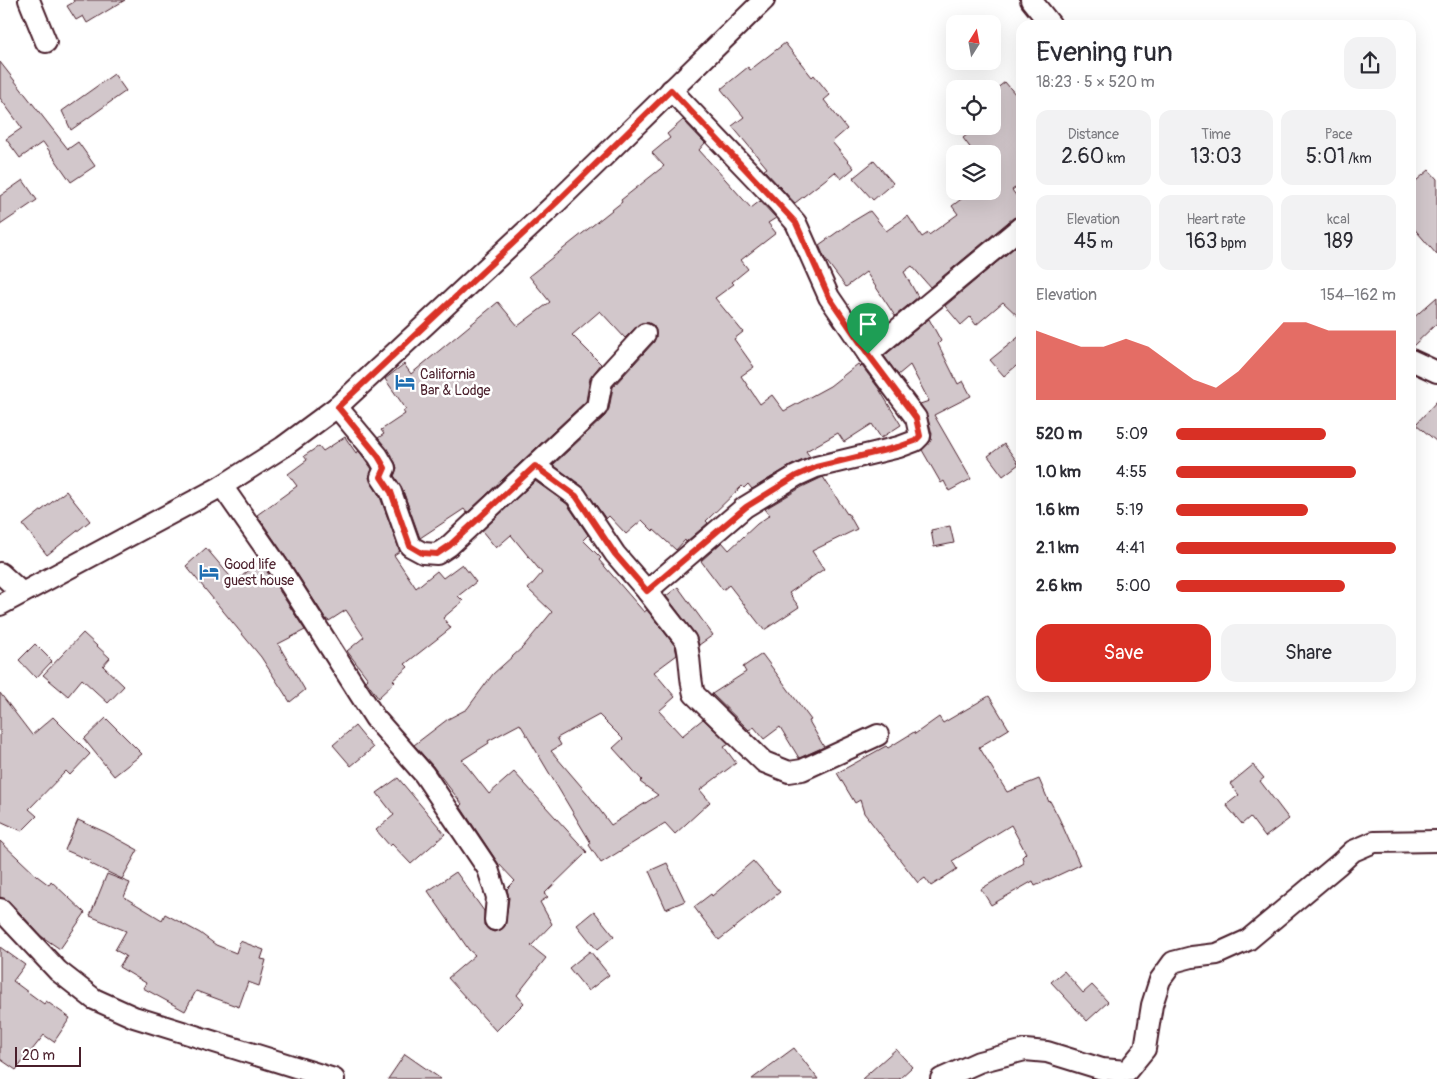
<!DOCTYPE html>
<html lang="en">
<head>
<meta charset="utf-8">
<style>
  body { margin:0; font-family:Pangolin,sans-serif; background:#f2f2f3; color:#2b2b33; height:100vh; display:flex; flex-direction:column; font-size:19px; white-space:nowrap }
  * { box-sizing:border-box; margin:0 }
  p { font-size:16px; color:#7c7c81 }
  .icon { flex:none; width:28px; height:28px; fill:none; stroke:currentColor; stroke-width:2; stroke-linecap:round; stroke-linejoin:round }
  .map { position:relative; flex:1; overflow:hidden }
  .drawer { position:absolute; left:1016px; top:20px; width:400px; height:672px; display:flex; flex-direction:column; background:#fff; border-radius:15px; box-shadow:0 5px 20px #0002 }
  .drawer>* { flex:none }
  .needle { width:32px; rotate:11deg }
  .tools { position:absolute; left:946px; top:15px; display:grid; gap:10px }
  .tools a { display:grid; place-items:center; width:55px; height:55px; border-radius:10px; background:#fff; box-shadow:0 5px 20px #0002; font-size:25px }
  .scale { position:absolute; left:15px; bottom:12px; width:66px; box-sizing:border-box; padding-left:5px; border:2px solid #4a1f2b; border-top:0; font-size:14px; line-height:18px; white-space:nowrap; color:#4a1f2b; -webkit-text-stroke:4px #fff; paint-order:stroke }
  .pin { position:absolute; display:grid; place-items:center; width:42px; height:42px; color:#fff; margin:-51px -21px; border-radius:50% 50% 50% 0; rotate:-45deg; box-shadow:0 0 5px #0007 }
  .pin .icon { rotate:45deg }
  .round { display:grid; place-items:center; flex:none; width:52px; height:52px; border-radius:15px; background:#f2f2f3 }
  .overview { display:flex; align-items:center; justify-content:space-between; height:85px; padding:0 20px }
  h1 { font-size:28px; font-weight:600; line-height:38px }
  .metrics { display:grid; grid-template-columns:repeat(3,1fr); gap:8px; height:85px; padding:5px 20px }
  .metrics div { display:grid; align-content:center; border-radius:12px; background:#f2f2f3; text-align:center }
  .metrics b { font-size:21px; font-weight:600 }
  .metrics small { font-size:14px; font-weight:400 }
  .metrics p { font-size:14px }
  .chart { height:140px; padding:10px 20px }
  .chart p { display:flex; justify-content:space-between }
  .chart svg { width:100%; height:90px; margin-top:5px; fill:#d93025; opacity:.7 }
  .cta { display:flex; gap:10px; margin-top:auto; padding:10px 20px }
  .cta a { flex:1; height:58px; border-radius:15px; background:#d93025; color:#fff; font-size:20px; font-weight:600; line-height:58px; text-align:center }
  .cta a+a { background:#f2f2f3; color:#2b2b33 }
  ul { padding:0 20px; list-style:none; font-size:16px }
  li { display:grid; grid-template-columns:80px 60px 1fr; align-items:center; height:38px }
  li i { height:12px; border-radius:6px; background:#d93025 }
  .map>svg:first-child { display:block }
  .building { fill:#d2c7cb; stroke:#4a1f2b; fill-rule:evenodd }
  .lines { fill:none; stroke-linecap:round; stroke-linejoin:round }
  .minor-casing { stroke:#4a1f2b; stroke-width:24 }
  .minor { stroke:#fff; stroke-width:20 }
  .route-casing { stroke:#fff; stroke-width:10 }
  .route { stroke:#d93025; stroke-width:6 }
  .labels { text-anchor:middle; stroke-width:5; stroke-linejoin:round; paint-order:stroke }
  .poi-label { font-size:14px; fill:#4a1f2b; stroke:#fff; text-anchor:start }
</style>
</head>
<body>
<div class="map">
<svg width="1437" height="1079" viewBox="0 0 1437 1079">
  <rect width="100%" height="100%" fill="#fff"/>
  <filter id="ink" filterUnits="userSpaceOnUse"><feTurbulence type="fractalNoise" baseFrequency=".02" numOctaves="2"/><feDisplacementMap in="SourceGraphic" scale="10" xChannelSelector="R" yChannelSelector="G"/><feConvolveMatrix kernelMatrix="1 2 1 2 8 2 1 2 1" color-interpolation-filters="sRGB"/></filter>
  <g filter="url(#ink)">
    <g class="building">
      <polygon points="73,0 125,0 87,23 83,16 76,20 67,6 74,2"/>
      <polygon points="785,43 812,77 814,75 830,95 824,100 847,129 832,142 854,168 841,179 835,172 795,203 764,170 767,168 732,126 744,117 721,89 748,67 750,70"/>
      <polygon points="0,62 68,149 78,142 95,166 71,182 43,142 20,158 6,139 22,128 0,98"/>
      <polygon points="114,74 126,91 71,130 62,111"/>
      <polygon points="1005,82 1021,101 1021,184 1012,190 1021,202 1021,215 1013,218 930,287 912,266 904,272 918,297 895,316 866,272 846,287 825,259 819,245 850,223 870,211 886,231 908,216 922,237 928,233 929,235 958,214 952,206 972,191 992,191 992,154 975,154 963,138 978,126 992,126 992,92"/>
      <polygon points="683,120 705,143 699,150 751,208 760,201 776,218 768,223 776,233 741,260 748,269 732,282 734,284 715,298 743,332 734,339 754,367 741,376 760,404 772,395 784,411 830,386 858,364 861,367 862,366 879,389 901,425 881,438 872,424 844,442 838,433 806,451 810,457 790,466 752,489 748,484 744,488 742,486 706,521 708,523 686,542 685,540 676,550 654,530 653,531 642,520 626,534 609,516 606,519 583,487 553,465 605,416 609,409 613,387 654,342 656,337 656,330 653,325 647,322 642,323 637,326 625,338 600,311 572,335 601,364 590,378 586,401 467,513 464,509 420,538 402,488 394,476 397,468 395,462 378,438 384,434 381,430 405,414 403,411 406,409 385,379 404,364 411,374 498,302 518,326 550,302 529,276 622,202 621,200 664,166 652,153 670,138 667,134"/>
      <polygon points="874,161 893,183 873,200 853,178"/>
      <polygon points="1429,170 1437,179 1437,255 1411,225 1411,185"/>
      <polygon points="23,180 37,200 0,225 0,196"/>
      <polygon points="1021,242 1021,319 1003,302 976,325 970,317 961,325 945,306"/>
      <polygon points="1437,297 1437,323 1411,348 1411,320"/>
      <polygon points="929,319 941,341 938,344 958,384 963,381 971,396 934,415 971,479 949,491 944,481 941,483 922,450 931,440 932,434 927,415 920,404 929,401 910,365 898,375 884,356"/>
      <polygon points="1021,335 1021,362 1004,376 990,360"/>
      <polygon points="1437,401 1437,442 1416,424"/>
      <polygon points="345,437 356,453 359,451 372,469 369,478 380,497 400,551 394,555 416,588 437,571 443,578 462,564 476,582 458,596 463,601 443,618 451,628 405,664 408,667 393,680 395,682 378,698 366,681 368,679 347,651 364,637 346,610 329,621 326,619 292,566 257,515 297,486 288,474 307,460 304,456 319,446 323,451"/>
      <polygon points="1004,444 1019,464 1003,476 988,456"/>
      <polygon points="823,477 847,514 848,513 857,529 812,551 824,569 789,593 799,607 764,630 729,585 723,590 701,561 722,542 729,550 757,524 770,515 765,509 802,487"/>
      <path d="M535,481L567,504L588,535L583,540L601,558L599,560L644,612L647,610L675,646L677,655L654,672L675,697L659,711L682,736L703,719L729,744L724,747L736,763L700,790L710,802L675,834L665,823L601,863L589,845L591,843L520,724L488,741L489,743L462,760L489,794L514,772L587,852L544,894L548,897L540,902L552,924L531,946L546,958L517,995L524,1003L496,1031L448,978L475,955L469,950L428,891L456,872L484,911V925L489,930L494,932L500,930L505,926L509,898L507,889L515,881L498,863L460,806L462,804L432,765L414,745L448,719L467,709L493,674L523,647L552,612L528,589L542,573L511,535L496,548L482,531ZM599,715L623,739L613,748L642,780L640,782L658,795L611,825L587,793L551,751L561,745L557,738Z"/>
      <polygon points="66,491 90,521 47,555 23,525"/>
      <polygon points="950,526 954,543 934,547 931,530"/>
      <polygon points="206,548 235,582 260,561 305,630 278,644 305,690 290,702 261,657 186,566"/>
      <polygon points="678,587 713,635 699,645 695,634 666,596"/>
      <polygon points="83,633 110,658 103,666 124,686 108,703 82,679 68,696 43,675"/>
      <polygon points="35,644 52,661 36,678 19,660"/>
      <polygon points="762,654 811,720 809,721 824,747 799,758 780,727 764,739 754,727 749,730 712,694 746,672 743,667"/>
      <polygon points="0,693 32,735 53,717 90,754 70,775 66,771 29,809 37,816 22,831 0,821"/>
      <polygon points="989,696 1009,729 979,747 1007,792 1039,779 1049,802 1050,801 1059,818 1080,865 1035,886 1033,881 991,905 981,889 1024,863 1022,857 1026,853 1011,825 952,861 957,869 931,886 925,878 918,883 864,813 860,800 855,803 837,773 886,746 888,748 914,732 915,734 939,717 943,723"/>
      <polygon points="106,718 142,754 114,776 84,739"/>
      <polygon points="355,726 373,748 351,766 333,745"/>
      <polygon points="1253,765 1264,778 1260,781 1289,819 1265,837 1250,817 1242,824 1226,805 1239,795 1230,784"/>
      <polygon points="398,778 445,834 411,864 392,844 390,846 376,830 394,815 377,793"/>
      <polygon points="78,820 105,832 138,850 122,879 89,863 91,861 65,850"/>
      <polygon points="0,841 37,876 49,885 51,881 85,913 60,949 41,936 9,901 0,897"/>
      <polygon points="753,861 780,892 719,940 694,907 711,894 712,896"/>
      <polygon points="667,863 685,901 666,909 649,871"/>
      <polygon points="107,874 130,883 124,897 162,920 165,914 200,933 216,945 236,953 240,941 264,950 261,959 266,960 259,986 248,982 239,1007 196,991 185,1011 143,988 146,983 119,967 126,956 115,950 126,931 90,916"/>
      <polygon points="594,911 614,936 597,950 577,925"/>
      <polygon points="0,947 25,965 13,981 44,1004 46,1001 70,1018 54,1042 44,1035 16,1070 0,1059"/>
      <polygon points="590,951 609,975 588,991 569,968"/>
      <polygon points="1064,971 1083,993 1092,985 1108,1002 1087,1021 1051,982"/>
      <polygon points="794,1048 818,1079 752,1079"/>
      <polygon points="896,1049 912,1067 899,1079 862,1079"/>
      <polygon points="405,1054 441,1079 388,1079"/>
    </g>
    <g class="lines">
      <defs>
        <g id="minor">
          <polyline points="29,0 46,42"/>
          <polyline points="1031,0 1051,25"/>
          <polyline points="868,354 1021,227"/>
          <polyline points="1411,360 1437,372"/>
          <polyline points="337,407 378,456 385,468 381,477 391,492 410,546 423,553 437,554 449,546 597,407 602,381 645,334"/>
          <path d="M535,466L576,496L615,554L647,591L686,641C691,658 689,676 694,694L764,762L789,772L802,770L878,735"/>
          <polyline points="222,486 282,572 375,718 424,774 488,869 497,897 495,920"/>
          <polyline points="0,573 22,593"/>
          <polyline points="647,591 745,507 796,476 816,467 899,447 915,441 920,436 916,418 868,354 829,297 796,223 777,201 671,90"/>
          <polyline points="0,605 222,486 283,447 337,407 556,203 764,0"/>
          <polyline points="0,909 58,971 94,999 134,1017 334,1079"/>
          <polyline points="941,1079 979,1062 1025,1050 1047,1052 1102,1069 1127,1071 1145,1049 1152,1005 1160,980 1173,962 1192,957 1217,954 1248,940 1339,864 1353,851 1374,842 1437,841"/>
        </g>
      </defs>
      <use href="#minor" class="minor-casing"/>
      <use href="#minor" class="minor"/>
    </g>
  </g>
  <g class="lines" filter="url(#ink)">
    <defs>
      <polygon id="route" points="671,90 796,223 829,297 868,354 916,418 920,436 915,441 898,447 816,467 796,476 746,507 647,591 615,554 576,496 535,466 449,546 437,554 422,553 410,546 391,492 381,477 385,468 378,456 338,407 556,203"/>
    </defs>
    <use href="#route" class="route-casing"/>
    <use href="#route" class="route"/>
  </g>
  <defs>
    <symbol id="hotel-bare" viewBox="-9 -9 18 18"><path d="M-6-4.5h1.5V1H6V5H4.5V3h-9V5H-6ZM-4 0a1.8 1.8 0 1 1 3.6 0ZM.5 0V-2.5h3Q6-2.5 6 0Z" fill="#1f6fb2" stroke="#fff" stroke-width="2.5" paint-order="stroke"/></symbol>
  </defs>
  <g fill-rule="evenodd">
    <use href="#hotel-bare" x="391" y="368" width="28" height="28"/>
    <use href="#hotel-bare" x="195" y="558" width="28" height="28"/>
  </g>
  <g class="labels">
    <g class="poi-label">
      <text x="420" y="379">California<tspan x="420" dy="16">Bar &amp; Lodge</tspan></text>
      <text x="224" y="569">Good life<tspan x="224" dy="16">guest house</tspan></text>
    </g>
  </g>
</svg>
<div class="tools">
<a><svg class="needle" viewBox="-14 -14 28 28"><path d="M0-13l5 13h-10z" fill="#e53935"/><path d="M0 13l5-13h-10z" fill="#7c7c81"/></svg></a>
<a><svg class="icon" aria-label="locate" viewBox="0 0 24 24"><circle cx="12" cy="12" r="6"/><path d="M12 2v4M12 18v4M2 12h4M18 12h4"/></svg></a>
<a><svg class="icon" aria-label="layers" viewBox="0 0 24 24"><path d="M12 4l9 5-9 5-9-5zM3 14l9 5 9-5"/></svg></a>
</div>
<div class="scale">20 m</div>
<div class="pin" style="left:868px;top:354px;background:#1e9e55"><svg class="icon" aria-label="arrive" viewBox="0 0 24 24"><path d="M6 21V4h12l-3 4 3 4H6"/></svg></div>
<section class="drawer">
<div class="overview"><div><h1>Evening run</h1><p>18:23 · 5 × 520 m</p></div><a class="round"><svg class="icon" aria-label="share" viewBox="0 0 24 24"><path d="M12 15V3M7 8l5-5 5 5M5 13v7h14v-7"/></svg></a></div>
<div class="metrics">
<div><p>Distance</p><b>2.60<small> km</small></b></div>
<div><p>Time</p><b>13:03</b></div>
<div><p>Pace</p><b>5:01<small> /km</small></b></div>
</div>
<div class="metrics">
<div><p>Elevation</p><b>45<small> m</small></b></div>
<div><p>Heart rate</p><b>163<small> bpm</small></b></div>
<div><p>kcal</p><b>189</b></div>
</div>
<div class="chart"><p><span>Elevation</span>154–162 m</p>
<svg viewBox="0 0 160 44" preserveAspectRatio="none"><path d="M0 44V10L10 14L20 18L30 18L40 14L50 18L60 26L70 34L80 38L90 30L100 18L110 6L120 6L130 10L140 10L150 10L160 10V44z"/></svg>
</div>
<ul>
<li><b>520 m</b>5:09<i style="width:68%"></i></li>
<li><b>1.0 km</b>4:55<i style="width:82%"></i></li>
<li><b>1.6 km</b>5:19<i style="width:60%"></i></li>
<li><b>2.1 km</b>4:41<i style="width:100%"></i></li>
<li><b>2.6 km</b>5:00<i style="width:77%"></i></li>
</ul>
<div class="cta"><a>Save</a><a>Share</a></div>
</section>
</div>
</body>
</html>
